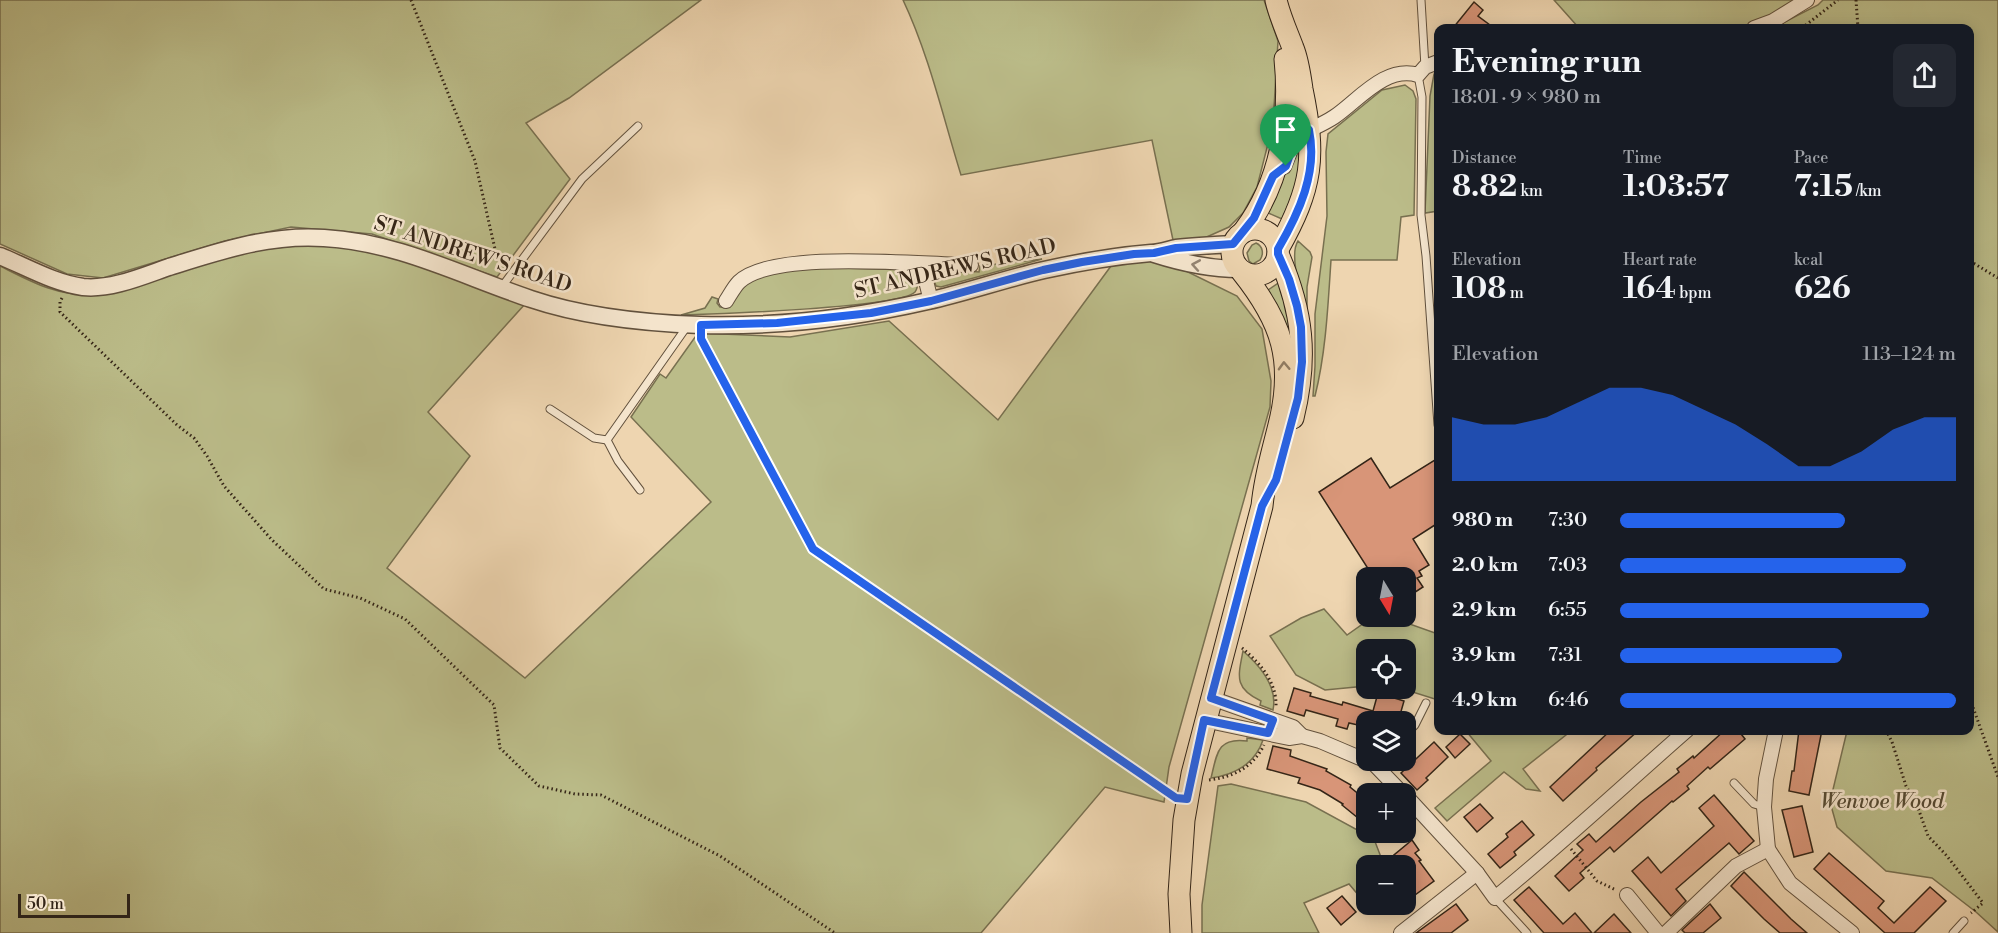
<!DOCTYPE html>
<html lang="en">
<head>
<meta charset="utf-8">
<style>
  body { margin:0; font-family:"Libre Bodoni",serif; background:#242831; color:#f1f3f6; height:100vh; display:flex; flex-direction:column; font-size:22px; white-space:nowrap }
  * { box-sizing:border-box; margin:0 }
  p { font-size:20px; color:#9ea1a6 }
  .icon { flex:none; width:33px; height:33px; fill:none; stroke:currentColor; stroke-width:2; stroke-linecap:round; stroke-linejoin:round }
  .map { position:relative; flex:1; overflow:hidden }
  .details { position:absolute; left:1434px; top:24px; width:540px; height:711px; display:flex; flex-direction:column; background:#171b24; border-radius:12px; box-shadow:0 3px 15px #0003 }
  .details>* { flex:none }
  .needle { width:39px; rotate:170deg }
  .tools { position:absolute; left:1356px; top:567px; display:grid; gap:12px }
  .tools a { display:grid; place-items:center; width:60px; height:60px; border-radius:12px; background:#171b24; box-shadow:0 3px 15px #0003; font-size:30px }
  .scale { position:absolute; left:18px; bottom:15px; width:112px; box-sizing:border-box; padding-left:6px; border:3px solid #342517; border-top:0; font-size:16px; line-height:21px; white-space:nowrap; color:#342517; -webkit-text-stroke:4px #f4e4cc; paint-order:stroke }
  .pin { position:absolute; display:grid; place-items:center; width:51px; height:51px; color:#fff; margin:-62px -26px; border-radius:50% 50% 50% 0; rotate:-45deg; box-shadow:0 0 6px #0007 }
  .pin .icon { rotate:45deg }
  .round { display:grid; place-items:center; flex:none; width:63px; height:63px; border-radius:12px; background:#242831 }
  .head { display:flex; align-items:center; justify-content:space-between; height:102px; padding:0 18px }
  h1 { font-size:33px; font-weight:700; line-height:45px }
  .figures { display:grid; grid-template-columns:repeat(3,1fr); gap:9px; height:102px; padding:6px 18px }
  .figures div { display:grid; align-content:center }
  .figures b { font-size:30px; font-weight:700 }
  .figures small { font-size:16px; font-weight:400 }
  .figures p { font-size:16px }
  .chart { height:168px; padding:12px 18px }
  .chart p { display:flex; justify-content:space-between }
  .chart svg { width:100%; height:108px; margin-top:6px; fill:#2563eb; opacity:.7 }
  ul { padding:0 18px; list-style:none; font-size:20px }
  li { display:grid; grid-template-columns:96px 72px 1fr; align-items:center; height:45px }
  li i { height:15px; border-radius:8px; background:#2563eb }
  .map>svg:first-child { display:block }
  .green { fill:#bbbc89; stroke:#787050; stroke-width:1.5 }
  .building { fill:#d89578; stroke:#342517; stroke-width:1.5 }
  .lines { fill:none; stroke-linecap:round; stroke-linejoin:round }
  .service-casing { stroke:#62513d; stroke-width:9 }
  .minor-casing { stroke:#62513d; stroke-width:16 }
  .tertiary-casing { stroke:#62513d; stroke-width:19 }
  .primary-casing { stroke:#342517; stroke-width:23 }
  .path { stroke:#342517; stroke-width:3; stroke-dasharray:1.5 3; stroke-linecap:butt }
  .service { stroke:#f4e4cc; stroke-width:7 }
  .minor { stroke:#f4e4cc; stroke-width:14 }
  .tertiary { stroke:#f4e4cc; stroke-width:16 }
  .primary { stroke:#eed5b0; stroke-width:21 }
  .oneway { stroke:#948472 }
  .oneway2 { stroke:#917d64 }
  .route-casing { stroke:#fff; stroke-width:12 }
  .route { stroke:#2563eb; stroke-width:8 }
  .labels { text-anchor:middle; stroke-width:5; stroke-linejoin:round; paint-order:stroke }
  .street-label { font-size:21px; fill:#342517; stroke:#f4e4cc }
  .park-label { font-size:21px; font-style:italic; fill:#564b34; stroke:#f4e4cc }
</style>
</head>
<body>
<div class="map">
<svg width="1998" height="933" viewBox="0 0 1998 933">
  <rect width="100%" height="100%" fill="#eed5b0"/>
  <filter id="stains"><feTurbulence type="fractalNoise" baseFrequency=".00333" numOctaves="4"/><feColorMatrix values="0 0 0 0 .2 0 0 0 0 .09 0 0 0 0 .02 0 0 0 .5 -.17"/></filter>
  <radialGradient id="worn" r=".72"><stop offset=".6" stop-color="#630" stop-opacity="0"/><stop offset="1" stop-color="#630" stop-opacity=".3"/></radialGradient>
  <g class="green">
    <polygon points="0,0 701,0 569,98 526,123 570,179 497,277 372,234 291,227 225,241 103,278 67,274 0,244"/>
    <path d="M903,0H1264L1278,41L1273,124L1257,187L1243,213L1229,227L1200,240L1184,242L1173,240L1152,140L961,175C943,117 929,55 903,0Z"/>
    <polygon points="1554,0 1796,0 1772,17 1739,28 1579,28"/>
    <polygon points="1823,0 1998,0 1998,932 1976,912 1932,878 1886,871 1837,827 1830,802 1847,731 1970,730 1970,28 1773,28 1818,5"/>
    <polygon points="1438,70 1438,211 1425,213 1430,96 1434,74"/>
    <path d="M1405,85L1413,91L1416,99L1414,215L1401,217L1397,260H1331C1328,305 1326,352 1315,396H1313L1315,366V314L1327,216L1326,152L1328,134L1382,90Z"/>
    <polygon points="1300,142 1300,178 1282,219 1266,212"/>
    <path d="M1298,241L1310,252L1312,257L1307,287V316C1303,298 1288,256 1298,241Z"/>
    <path d="M1256,243C1263,246 1264,254 1260,260L1253,264L1249,261L1247,253L1252,245Z"/>
    <path d="M312,244L362,249L418,264L525,304L428,412L470,456L387,568L525,678L711,502L631,417L660,374L666,378L698,333L790,337L889,321L998,420L1111,266L1146,259L1186,271L1237,296L1262,329L1271,381L1270,407L1169,767L1164,802L1105,787L981,933H0V266C30,281 58,297 92,294L241,252Z"/>
    <polygon points="1042,259 941,287 936,286 934,280 935,273 942,269 979,272 980,266"/>
    <path d="M806,267L912,270L917,274C918,280 919,287 915,292C899,308 713,314 681,315L705,308L712,297L718,299L717,303L720,307H728L742,286L761,276Z"/>
    <polygon points="1280,282 1282,287 1296,358 1268,290"/>
    <polygon points="1324,609 1347,635 1374,616 1390,617 1438,634 1438,700 1403,689 1406,688 1406,650 1366,650 1366,686 1325,690 1296,675 1270,636 1301,618"/>
    <path d="M1243,651C1259,665 1278,686 1273,710L1260,705L1261,701C1234,688 1238,677 1243,651Z"/>
    <polygon points="1466,731 1571,731 1523,769 1540,791 1526,789 1504,772 1447,821 1435,808 1491,761"/>
    <path d="M1247,738L1263,740C1255,764 1234,775 1211,778C1217,754 1217,737 1247,741Z"/>
    <polygon points="1231,784 1306,802 1374,839 1384,865 1366,866 1366,904 1374,905 1370,909 1349,884 1304,903 1319,933 1202,933 1202,905 1218,786"/>
  </g>
  <g class="building">
    <polygon points="1474,2 1483,10 1478,16 1494,28 1453,28"/>
    <polygon points="1371,458 1390,488 1438,458 1438,523 1413,539 1429,565 1419,571 1422,576 1417,578 1423,587 1406,598 1406,578 1374,578 1319,492"/>
    <polygon points="1294,688 1311,693 1310,696 1342,705 1343,702 1373,711 1378,693 1404,701 1398,722 1364,722 1362,726 1349,723 1347,729 1336,726 1338,719 1306,710 1304,716 1287,711"/>
    <polygon points="1611,730 1639,730 1596,768 1597,770 1563,801 1550,787"/>
    <polygon points="1725,730 1738,730 1745,739 1710,769 1708,767 1687,786 1689,789 1673,802 1672,801 1614,852 1610,847 1580,873 1584,878 1569,891 1555,876 1583,850 1577,844 1589,834 1596,842 1641,802 1679,772 1677,769 1693,756 1694,758"/>
    <polygon points="1799,730 1822,730 1809,795 1789,791 1792,771 1794,771"/>
    <polygon points="1460,734 1470,744 1455,758 1446,747"/>
    <polygon points="1434,742 1448,757 1426,778 1428,780 1417,790 1401,773"/>
    <polygon points="1273,746 1291,750 1290,756 1327,769 1326,771 1351,785 1350,787 1366,800 1366,807 1358,818 1342,805 1343,804 1320,790 1298,783 1300,778 1267,769"/>
    <polygon points="1714,795 1754,841 1739,854 1729,843 1676,889 1686,901 1671,916 1632,871 1648,857 1661,873 1714,826 1699,808"/>
    <polygon points="1480,804 1493,818 1477,832 1464,817"/>
    <polygon points="1802,806 1813,852 1794,857 1782,810"/>
    <polygon points="1522,821 1534,835 1514,852 1516,855 1500,868 1488,854 1508,837 1506,834"/>
    <polygon points="1412,840 1419,850 1415,853 1421,860 1419,861 1434,881 1415,895 1406,882 1412,877 1406,869 1406,866 1402,866 1394,855"/>
    <polygon points="1829,853 1884,901 1878,908 1894,923 1930,887 1946,901 1914,933 1885,933 1814,869"/>
    <polygon points="1744,872 1791,919 1807,933 1780,933 1764,919 1731,886"/>
    <polygon points="1529,887 1563,924 1575,913 1592,933 1544,933 1514,900"/>
    <polygon points="1342,896 1356,912 1341,925 1327,908"/>
    <polygon points="1456,904 1468,920 1451,933 1416,933"/>
    <polygon points="1710,904 1721,918 1703,933 1685,933 1682,930"/>
    <polygon points="1614,914 1631,933 1594,933"/>
  </g>
  <g class="lines">
    <defs>
      <g id="service">
        <polyline points="1421,0 1425,67"/>
        <polyline points="1418,75 1422,97 1421,215 1426,256 1438,425"/>
        <polyline points="501,288 582,179 638,126"/>
        <polyline points="550,409 594,438 607,440"/>
        <polyline points="640,490 618,461 607,440 688,325"/>
        <polyline points="1406,734 1415,725 1426,703"/>
        <polyline points="1734,783 1754,804 1764,807"/>
        <polyline points="1495,898 1527,933"/>
        <polyline points="1953,933 1964,921"/>
      </g>
      <g id="minor">
        <polyline points="1754,28 1773,21 1807,0"/>
        <path d="M1284,167L1296,137C1308,130 1322,125 1334,117C1358,101 1385,65 1418,75L1425,67L1438,62"/>
        <polyline points="922,265 931,301"/>
        <path d="M726,301C730,295 734,287 739,282C773,249 922,265 971,265"/>
        <polyline points="1211,698 1293,727 1302,736"/>
        <polyline points="1204,720 1289,738 1302,736 1320,741 1374,764 1403,794"/>
        <polyline points="1776,730 1766,779 1764,807 1768,849 1790,883 1852,933"/>
        <path d="M1406,796L1477,873L1495,898C1561,844 1623,786 1687,730"/>
        <polyline points="1627,895 1658,933"/>
        <polyline points="1401,933 1477,873"/>
        <polyline points="1666,933 1736,866 1768,849"/>
      </g>
      <g id="tertiary">
        <path d="M1154,254C1182,263 1210,269 1239,269"/>
        <path d="M0,256C27,267 54,283 83,287C111,290 143,276 169,267C220,251 270,234 324,238C398,242 462,276 531,299C584,317 644,323 700,325C776,327 854,318 928,301C967,292 1005,279 1044,270C1080,262 1115,256 1151,253C1159,253 1167,250 1176,248C1195,246 1214,245 1233,244"/>
      </g>
      <g id="primary">
        <path d="M1276,0C1280,17 1287,32 1293,48C1298,60 1300,75 1302,89C1316,157 1313,187 1278,249"/>
        <circle cx="1255" cy="252" r="23"/>
        <path d="M1244,231C1281,182 1291,119 1285,59"/>
        <path d="M1278,254C1303,311 1308,357 1293,418"/>
        <path d="M1181,933L1179,894L1184,820L1192,774L1262,506C1265,475 1272,454 1279,425C1295,361 1282,322 1242,272"/>
      </g>
    </defs>
    <use href="#service" class="service-casing"/>
    <use href="#minor" class="minor-casing"/>
    <use href="#tertiary" class="tertiary-casing"/>
    <use href="#primary" class="primary-casing"/>
    <g class="path">
      <polyline points="411,0 475,161 500,271"/>
      <polyline points="1856,0 1858,28"/>
      <polyline points="1802,28 1838,0"/>
      <polyline points="1970,261 1998,278"/>
      <polyline points="62,298 60,302 60,312 177,425 194,438 207,456 224,486 272,540 324,589 360,598 405,619 494,705 500,748 539,786 575,794 601,795 720,856 835,933"/>
      <polyline points="701,339 813,549 1172,796"/>
      <path d="M1242,648C1260,663 1277,682 1276,707"/>
      <polyline points="1970,699 1998,777"/>
      <polyline points="1886,730 1892,742 1906,786 1917,805 1928,836 1947,856 1983,903 1971,913"/>
      <path d="M1209,780C1234,777 1253,767 1264,745"/>
      <polyline points="1571,849 1597,881 1616,890"/>
    </g>
    <use href="#service" class="service"/>
    <use href="#minor" class="minor"/>
    <use href="#tertiary" class="tertiary"/>
    <use href="#primary" class="primary"/>
  </g>
  <defs><path id="oneway-chevron" d="M-2-3.5L2.5 0L-2 3.5" fill="none" stroke-width="1.6" stroke-linecap="round" stroke-linejoin="round" transform="scale(1.5)"/></defs>
  <use class="oneway" href="#oneway-chevron" transform="translate(1196 265) rotate(-170)"/>
  <use class="oneway2" href="#oneway-chevron" transform="translate(1284 366) rotate(-92)"/>
  <g class="lines">
    <defs>
      <path id="route" d="M1309,130C1318,172 1299,213 1278,249V254L1289,279L1297,306L1301,327L1302,362L1298,398L1276,480L1262,506L1211,698L1273,720L1268,733L1204,720L1187,799L1176,798L813,549L701,339V325L777,323L871,313L931,301L1043,270L1082,262L1134,254L1154,253L1176,248L1233,244L1254,218L1273,176L1286,166L1296,137Z"/>
    </defs>
    <use href="#route" class="route-casing"/>
    <use href="#route" class="route"/>
  </g>
  <g class="labels">
    <g class="street-label">
      <text transform="translate(473 254) rotate(18)" y="7">ST ANDREW'S ROAD</text>
      <text transform="translate(955 268) rotate(-13)" y="7">ST ANDREW'S ROAD</text>
    </g>
    <g class="park-label">
      <text x="1882" y="808">Wenvoe Wood</text>
    </g>
  </g>
  <rect width="100%" height="100%" filter="url(#stains)"/>
  <rect width="100%" height="100%" fill="url(#worn)"/>
</svg>
<div class="tools">
<a><svg class="needle" viewBox="-14 -14 28 28"><path d="M0-13l5 13h-10z" fill="#e53935"/><path d="M0 13l5-13h-10z" fill="#9ea1a6"/></svg></a>
<a><svg class="icon" aria-label="locate" viewBox="0 0 24 24"><circle cx="12" cy="12" r="6"/><path d="M12 2v4M12 18v4M2 12h4M18 12h4"/></svg></a>
<a><svg class="icon" aria-label="layers" viewBox="0 0 24 24"><path d="M12 4l9 5-9 5-9-5zM3 14l9 5 9-5"/></svg></a>
<a>+</a>
<a>−</a>
</div>
<div class="scale">50 m</div>
<div class="pin" style="left:1286px;top:166px;background:#1e9e55"><svg class="icon" aria-label="arrive" viewBox="0 0 24 24"><path d="M6 21V4h12l-3 4 3 4H6"/></svg></div>
<section class="details">
<div class="head"><div><h1>Evening run</h1><p>18:01 · 9 × 980 m</p></div><a class="round"><svg class="icon" aria-label="share" viewBox="0 0 24 24"><path d="M12 15V3M7 8l5-5 5 5M5 13v7h14v-7"/></svg></a></div>
<div class="figures">
<div><p>Distance</p><b>8.82<small> km</small></b></div>
<div><p>Time</p><b>1:03:57</b></div>
<div><p>Pace</p><b>7:15<small> /km</small></b></div>
</div>
<div class="figures">
<div><p>Elevation</p><b>108<small> m</small></b></div>
<div><p>Heart rate</p><b>164<small> bpm</small></b></div>
<div><p>kcal</p><b>626</b></div>
</div>
<div class="chart"><p><span>Elevation</span>113–124 m</p>
<svg viewBox="0 0 160 44" preserveAspectRatio="none"><path d="M0 44V18L10 21L20 21L30 18L40 12L50 6L60 6L70 9L80 15L90 21L100 29L110 38L120 38L130 32L140 23L150 18L160 18V44z"/></svg>
</div>
<ul>
<li><b>980 m</b>7:30<i style="width:67%"></i></li>
<li><b>2.0 km</b>7:03<i style="width:85%"></i></li>
<li><b>2.9 km</b>6:55<i style="width:92%"></i></li>
<li><b>3.9 km</b>7:31<i style="width:66%"></i></li>
<li><b>4.9 km</b>6:46<i style="width:100%"></i></li>
</ul>
</section>
</div>
</body>
</html>
